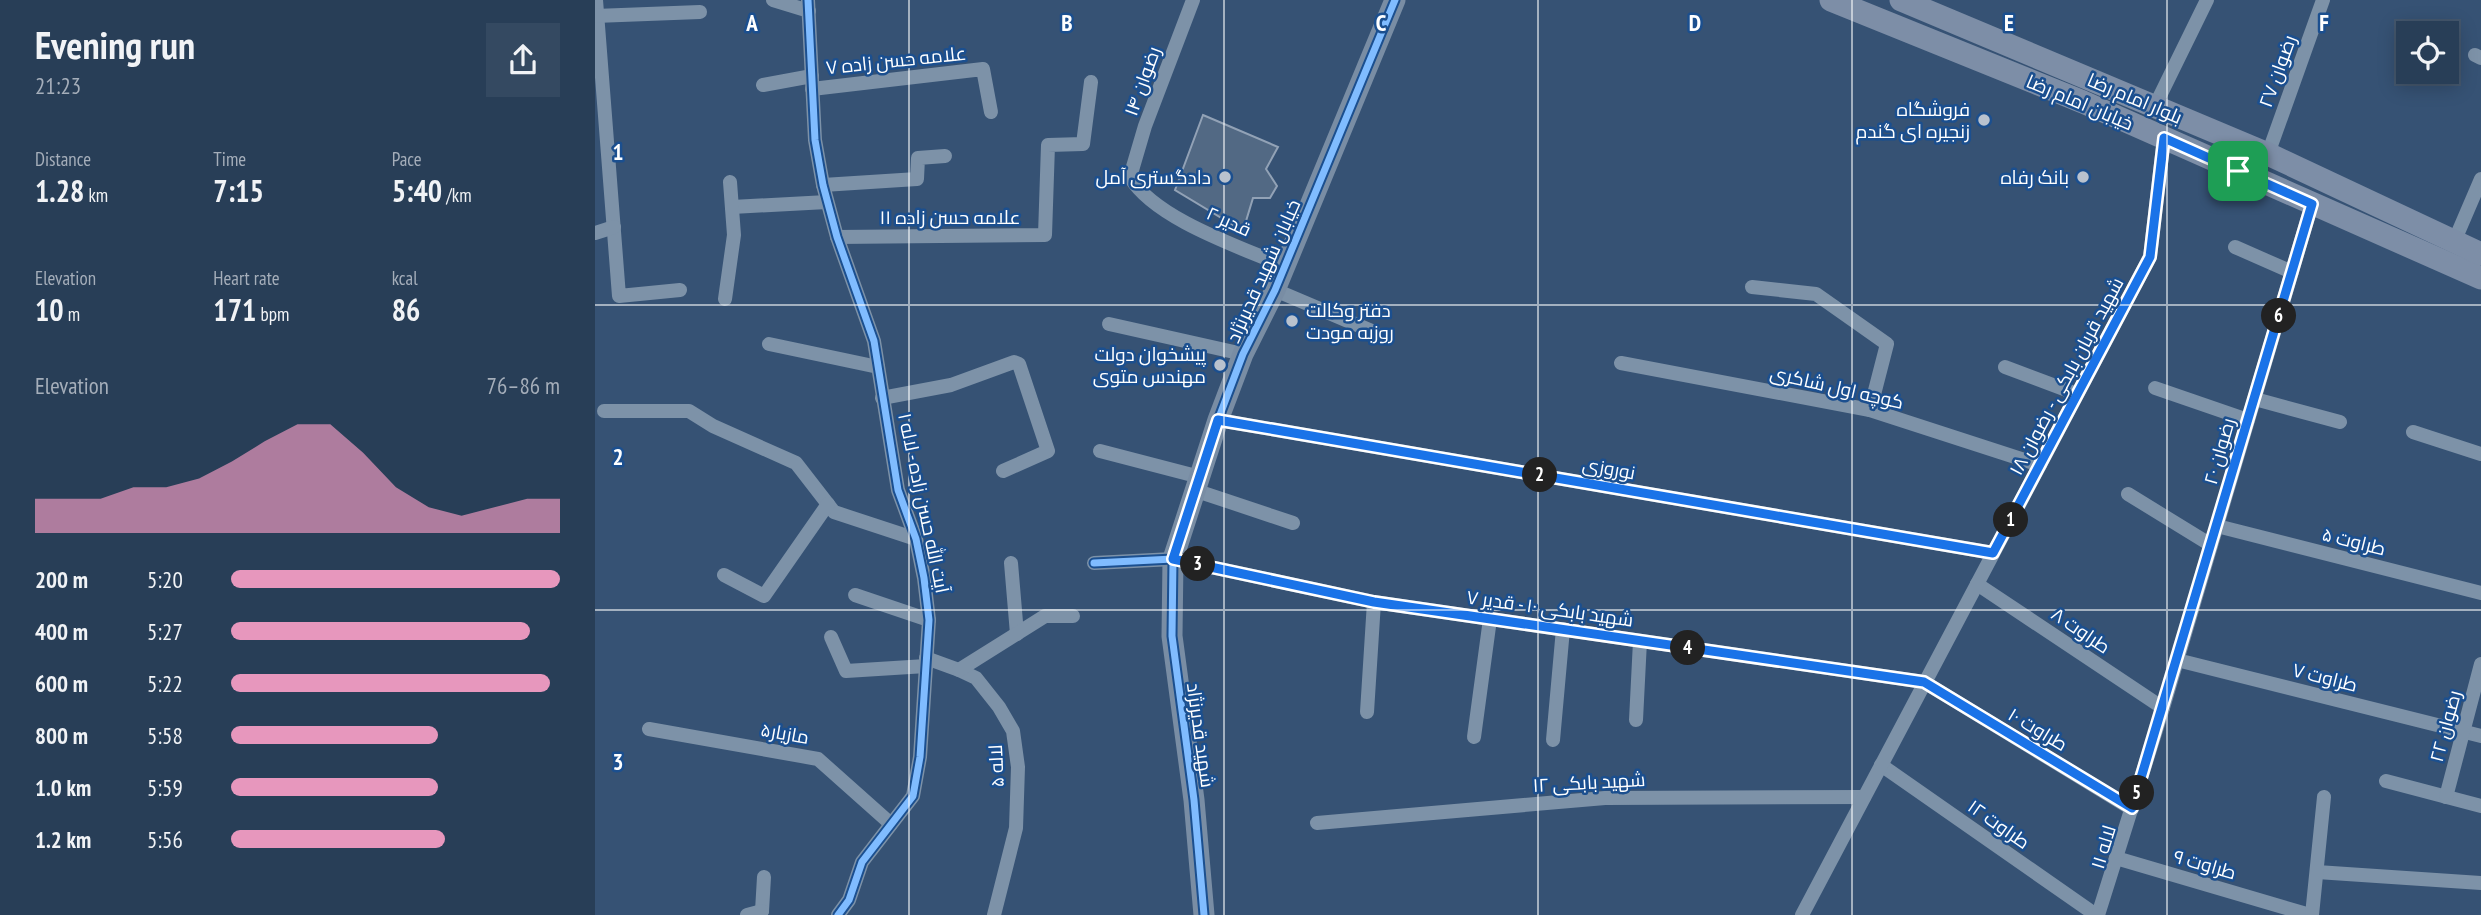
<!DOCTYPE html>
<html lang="en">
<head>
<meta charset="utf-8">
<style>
  body { margin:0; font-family:"PT Sans Narrow",Cairo,sans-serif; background:#344961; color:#f1f3f6; height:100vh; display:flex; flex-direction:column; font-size:26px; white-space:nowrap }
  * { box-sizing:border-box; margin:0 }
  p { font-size:23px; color:#a5aeba }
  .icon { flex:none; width:38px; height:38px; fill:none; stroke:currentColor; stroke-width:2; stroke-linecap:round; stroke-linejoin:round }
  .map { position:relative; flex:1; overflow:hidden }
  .drawer { display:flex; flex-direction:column; background:#283e57; width:595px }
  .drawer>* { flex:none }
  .fabs { position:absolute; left:1801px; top:21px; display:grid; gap:14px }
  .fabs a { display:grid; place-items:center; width:63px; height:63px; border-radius:0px; background:#283e57; box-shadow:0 4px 18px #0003,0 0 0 2px #44576d; font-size:35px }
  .pin { position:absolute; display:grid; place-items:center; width:60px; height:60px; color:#fff; margin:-30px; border-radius:14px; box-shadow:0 4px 10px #0006 }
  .km { position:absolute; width:35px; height:35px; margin:-18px; border-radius:50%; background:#222; color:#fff; font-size:19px; line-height:35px; text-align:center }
  .round { display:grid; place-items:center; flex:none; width:74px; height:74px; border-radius:0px; background:#344961 }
  .headline { display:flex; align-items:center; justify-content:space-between; height:119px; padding:0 35px }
  h1 { font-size:38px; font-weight:800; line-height:52px }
  .metrics { display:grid; grid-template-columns:repeat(3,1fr); gap:10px; height:119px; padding:7px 35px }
  .metrics div { display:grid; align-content:center }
  .metrics b { font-size:30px; font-weight:800 }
  .metrics small { font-size:19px; font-weight:400 }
  .metrics p { font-size:19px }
  .chart { height:196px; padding:14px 35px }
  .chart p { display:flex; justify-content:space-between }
  .chart svg { width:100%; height:126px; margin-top:7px; fill:#e797bd; opacity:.7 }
  ul { padding:0 35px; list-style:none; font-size:23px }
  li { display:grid; grid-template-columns:112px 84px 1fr; align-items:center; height:52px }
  li i { height:18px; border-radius:9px; background:#e797bd }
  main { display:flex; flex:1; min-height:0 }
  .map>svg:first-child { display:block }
  .building { fill:#526984; stroke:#92a2b6; stroke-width:2 }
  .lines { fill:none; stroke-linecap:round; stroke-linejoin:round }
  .street { stroke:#7d92a8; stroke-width:14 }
  .secondary { stroke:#798da4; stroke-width:21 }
  .primary { stroke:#7d8ea7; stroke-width:23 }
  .cycleway-casing { stroke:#1b4f8f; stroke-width:11 }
  .cycleway { stroke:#80bcff; stroke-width:7 }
  .route-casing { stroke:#fff; stroke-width:14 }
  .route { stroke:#1a73e8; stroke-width:9 }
  .grid { fill:none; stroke:#fff; stroke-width:2; stroke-opacity:0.55 }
  .poi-dot { fill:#b9c2ce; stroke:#1b4f8f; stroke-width:2.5 }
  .labels { text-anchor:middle; stroke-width:5; stroke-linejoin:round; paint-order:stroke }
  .street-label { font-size:19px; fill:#fff; stroke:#1b4f8f }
  .poi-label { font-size:19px; fill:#fff; stroke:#1b4f8f; text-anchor:end }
  .grid-label { font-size:23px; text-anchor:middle; font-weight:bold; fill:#fff; stroke:#1b4f8f; stroke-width:5; stroke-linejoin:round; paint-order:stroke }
</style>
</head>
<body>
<main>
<section class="drawer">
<div class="headline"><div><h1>Evening run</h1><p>21:23</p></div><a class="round"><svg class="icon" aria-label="share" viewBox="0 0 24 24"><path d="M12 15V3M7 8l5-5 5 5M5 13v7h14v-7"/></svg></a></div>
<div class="metrics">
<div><p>Distance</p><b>1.28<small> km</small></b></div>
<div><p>Time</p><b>7:15</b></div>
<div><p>Pace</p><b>5:40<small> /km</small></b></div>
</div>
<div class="metrics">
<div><p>Elevation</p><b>10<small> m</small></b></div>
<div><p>Heart rate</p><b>171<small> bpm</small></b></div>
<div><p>kcal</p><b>86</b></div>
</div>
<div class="chart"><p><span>Elevation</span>76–86 m</p>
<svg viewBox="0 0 160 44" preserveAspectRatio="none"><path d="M0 44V32L10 32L20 32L30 28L40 28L50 25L60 19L70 12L80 6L90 6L100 16L110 28L120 35L130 38L140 35L150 32L160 32V44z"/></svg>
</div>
<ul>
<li><b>200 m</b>5:20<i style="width:100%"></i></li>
<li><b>400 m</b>5:27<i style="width:91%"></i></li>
<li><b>600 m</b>5:22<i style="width:97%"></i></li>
<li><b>800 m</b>5:58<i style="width:63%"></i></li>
<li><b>1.0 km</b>5:59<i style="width:63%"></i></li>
<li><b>1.2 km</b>5:56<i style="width:65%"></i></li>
</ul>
</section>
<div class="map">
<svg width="1886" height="915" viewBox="0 0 1886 915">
  <rect width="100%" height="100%" fill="#365274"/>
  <polygon class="building" points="608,115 683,147 671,169 682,186 675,198 658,198 648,231 580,190"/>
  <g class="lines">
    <g class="street">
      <polyline points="1,0 24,296 85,290"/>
      <polyline points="178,0 214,11"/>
      <polyline points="213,0 220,140 228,185 242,237 279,341 303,490 321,539 329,578 334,620 325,757 318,796 267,862 254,900 243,915"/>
      <path d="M598,0L550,126L535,177C560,219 645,247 689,266"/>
      <polyline points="0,16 105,12"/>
      <polyline points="1880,55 1886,58"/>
      <polyline points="168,85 217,76"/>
      <polyline points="217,89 388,69 396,112"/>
      <polyline points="1560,106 1612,0"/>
      <polyline points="1673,154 1728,0"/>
      <polyline points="228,185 322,179 323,158 350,156"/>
      <polyline points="137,207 232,202"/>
      <polyline points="0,233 19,227"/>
      <polyline points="242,237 450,235 453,145 488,144 496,82"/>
      <polyline points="1859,242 1886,179"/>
      <polyline points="1640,247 1697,272"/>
      <polyline points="1157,287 1221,294 1292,344 1275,410"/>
      <polyline points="680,290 779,332"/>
      <polyline points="130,299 139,235 135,182"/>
      <polyline points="514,324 648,354"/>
      <polyline points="174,344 283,367"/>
      <polyline points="1026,363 1275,410 1445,465"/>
      <polyline points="1410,367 1482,394"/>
      <polyline points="1560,388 1653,420"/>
      <polyline points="287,398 356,385 419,362 424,364 453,451 408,471"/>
      <polyline points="1660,399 1745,422"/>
      <polyline points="9,411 94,411 118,426 201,463 239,512 321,539"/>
      <polyline points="623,420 1398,553"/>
      <polyline points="1818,432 1886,454"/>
      <polyline points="505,451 605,477"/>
      <polyline points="602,491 698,523"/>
      <polyline points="1533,494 1616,545"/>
      <polyline points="1622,526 1886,593"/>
      <polyline points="416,563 422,634"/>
      <polyline points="499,563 578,559 779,602 1329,682 1537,809"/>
      <polyline points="129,575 169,596 233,504"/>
      <polyline points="1382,584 1568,708"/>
      <polyline points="260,595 334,620"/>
      <polyline points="236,637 251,671 331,666"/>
      <polyline points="331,658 364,670 381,678 404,707 418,731 423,767 421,828 399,915"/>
      <polyline points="1582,660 1886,736"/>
      <polyline points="364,670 450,616 478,616"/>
      <polyline points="772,712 779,602"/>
      <polyline points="1041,720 1045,641"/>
      <polyline points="54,729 223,759 296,824"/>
      <polyline points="879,737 895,619"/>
      <polyline points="958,740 968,629"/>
      <polyline points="1286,765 1501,915"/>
      <polyline points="1791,781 1886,806"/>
      <polyline points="1851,797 1886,664"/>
      <polyline points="722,823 1010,798 1269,797"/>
      <polyline points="1521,858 1715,915"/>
      <polyline points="1722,872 1886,883"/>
      <polyline points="167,911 169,877"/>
      <polyline points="152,915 167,911"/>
      <polyline points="1207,915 1555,257 1569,138"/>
      <polyline points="1503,915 1568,708 1717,204"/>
      <polyline points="1717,915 1729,797"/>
    </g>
    <polyline class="secondary" points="609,915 599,800 577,636 578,559 623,420 648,354 680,290 800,0"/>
    <g class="primary">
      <polyline points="1236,0 1488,102 1886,278"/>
      <polyline points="1306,0 1673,154 1886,254"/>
    </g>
    <defs>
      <g id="cycleway">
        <polyline points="213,0 220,140 228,185 242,237 279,341 303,490 321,539 329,578 334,620 325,757 318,796 267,862 254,900 243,915"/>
        <polyline points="499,563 578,559 779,602 1329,682 1537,809"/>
        <polyline points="609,915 599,800 577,636 578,559 623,420 648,354 680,290 800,0"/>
      </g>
    </defs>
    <use href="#cycleway" class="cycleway-casing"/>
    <use href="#cycleway" class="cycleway"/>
  </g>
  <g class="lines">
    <defs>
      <polygon id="route" points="1569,138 1717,204 1537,808 1329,682 779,602 578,559 623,420 1398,553 1555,257"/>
    </defs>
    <use href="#route" class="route-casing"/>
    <use href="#route" class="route"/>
  </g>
  <path class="grid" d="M314,0V915M629,0V915M943,0V915M1257,0V915M1572,0V915M0,305H1886M0,610H1886"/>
  <g class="poi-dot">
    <circle cx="1389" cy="120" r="7"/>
    <circle cx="630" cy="177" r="7"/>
    <circle cx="1488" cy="177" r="7"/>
    <circle cx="697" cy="321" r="7"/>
    <circle cx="625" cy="365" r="7"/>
  </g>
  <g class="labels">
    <g class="street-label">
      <text transform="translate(301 60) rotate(-6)" y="7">علامه حسن زاده ۷</text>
      <text transform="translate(1682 71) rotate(-70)" y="7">رضوان ۲۷</text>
      <text transform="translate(547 81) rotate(-70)" y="7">رضوان ۱۴</text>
      <text transform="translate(1540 98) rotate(23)" y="7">بلوار امام رضا</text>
      <text transform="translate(1485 102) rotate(23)" y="7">خیابان امام رضا</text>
      <text x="355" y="224">علامه حسن زاده ۱۱</text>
      <text transform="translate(634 221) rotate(24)" y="7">قدیر ۲</text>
      <text transform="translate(668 271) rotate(-66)" y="7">خيابان شهيد قديرنژاد</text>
      <text transform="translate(1471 376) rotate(-62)" y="7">شهید قربان بابکی - رضوان ۱۸</text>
      <text transform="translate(1242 387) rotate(13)" y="7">کوچه اول شاکری</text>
      <text transform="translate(1624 451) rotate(-74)" y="7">رضوان ۲۰</text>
      <text transform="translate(1014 468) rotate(10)" y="7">نوروزی</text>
      <text transform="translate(329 503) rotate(78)" y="7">آیت الله حسن زاده - لاله ۱</text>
      <text transform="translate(1759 541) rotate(14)" y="7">طراوت ۵</text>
      <text transform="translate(955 608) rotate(8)" y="7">شهید بابکی ۱۰ - قدیر ۷</text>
      <text transform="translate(1486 630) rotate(34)" y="7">طراوت ۸</text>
      <text transform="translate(1730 677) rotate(14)" y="7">طراوت ۷</text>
      <text transform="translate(1850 726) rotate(-75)" y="7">رضوان ۲۲</text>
      <text transform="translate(1443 729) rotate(31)" y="7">طراوت ۱۰</text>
      <text transform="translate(190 733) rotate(10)" y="7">مازیار۵</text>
      <text transform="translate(606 735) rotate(82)" y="7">شهید قدیرنژاد</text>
      <text transform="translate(401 766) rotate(-93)" y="7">لاله ۵</text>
      <text transform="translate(994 782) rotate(-3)" y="7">شهید بابکی ۱۲</text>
      <text transform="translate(1404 824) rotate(35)" y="7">طراوت ۱۲</text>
      <text transform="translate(1508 847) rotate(-73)" y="7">لاله ۱۱</text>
      <text transform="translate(1610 864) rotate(16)" y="7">طراوت ۹</text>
    </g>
    <g class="poi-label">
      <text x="1375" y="116">فروشگاه<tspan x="1375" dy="22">زنجیره ای گندم</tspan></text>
      <text x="616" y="184">دادگستری آمل</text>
      <text x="1474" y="184">بانک رفاه</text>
      <text x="711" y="317" text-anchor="start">دفتر وکالت<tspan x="711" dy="22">روزبه مودت</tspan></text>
      <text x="611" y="361">پیشخوان دولت<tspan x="611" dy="22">مهندس متوی</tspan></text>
    </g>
  </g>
  <g class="grid-label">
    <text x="157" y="31">A</text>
    <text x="472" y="31">B</text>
    <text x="786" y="31">C</text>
    <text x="1100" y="31">D</text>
    <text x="1414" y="31">E</text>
    <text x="1729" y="31">F</text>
    <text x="23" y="160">1</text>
    <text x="23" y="465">2</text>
    <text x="23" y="770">3</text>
  </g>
</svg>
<div class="fabs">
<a><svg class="icon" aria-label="locate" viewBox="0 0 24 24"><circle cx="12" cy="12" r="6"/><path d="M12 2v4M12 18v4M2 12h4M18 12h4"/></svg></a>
</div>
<div class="pin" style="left:1643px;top:171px;background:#1e9e55"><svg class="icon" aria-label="arrive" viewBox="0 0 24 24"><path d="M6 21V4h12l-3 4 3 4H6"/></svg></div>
<b class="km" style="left:1416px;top:520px">1</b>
<b class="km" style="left:945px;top:475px">2</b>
<b class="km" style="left:603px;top:564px">3</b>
<b class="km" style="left:1093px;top:648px">4</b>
<b class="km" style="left:1542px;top:793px">5</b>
<b class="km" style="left:1684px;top:316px">6</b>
</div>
</main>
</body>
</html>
